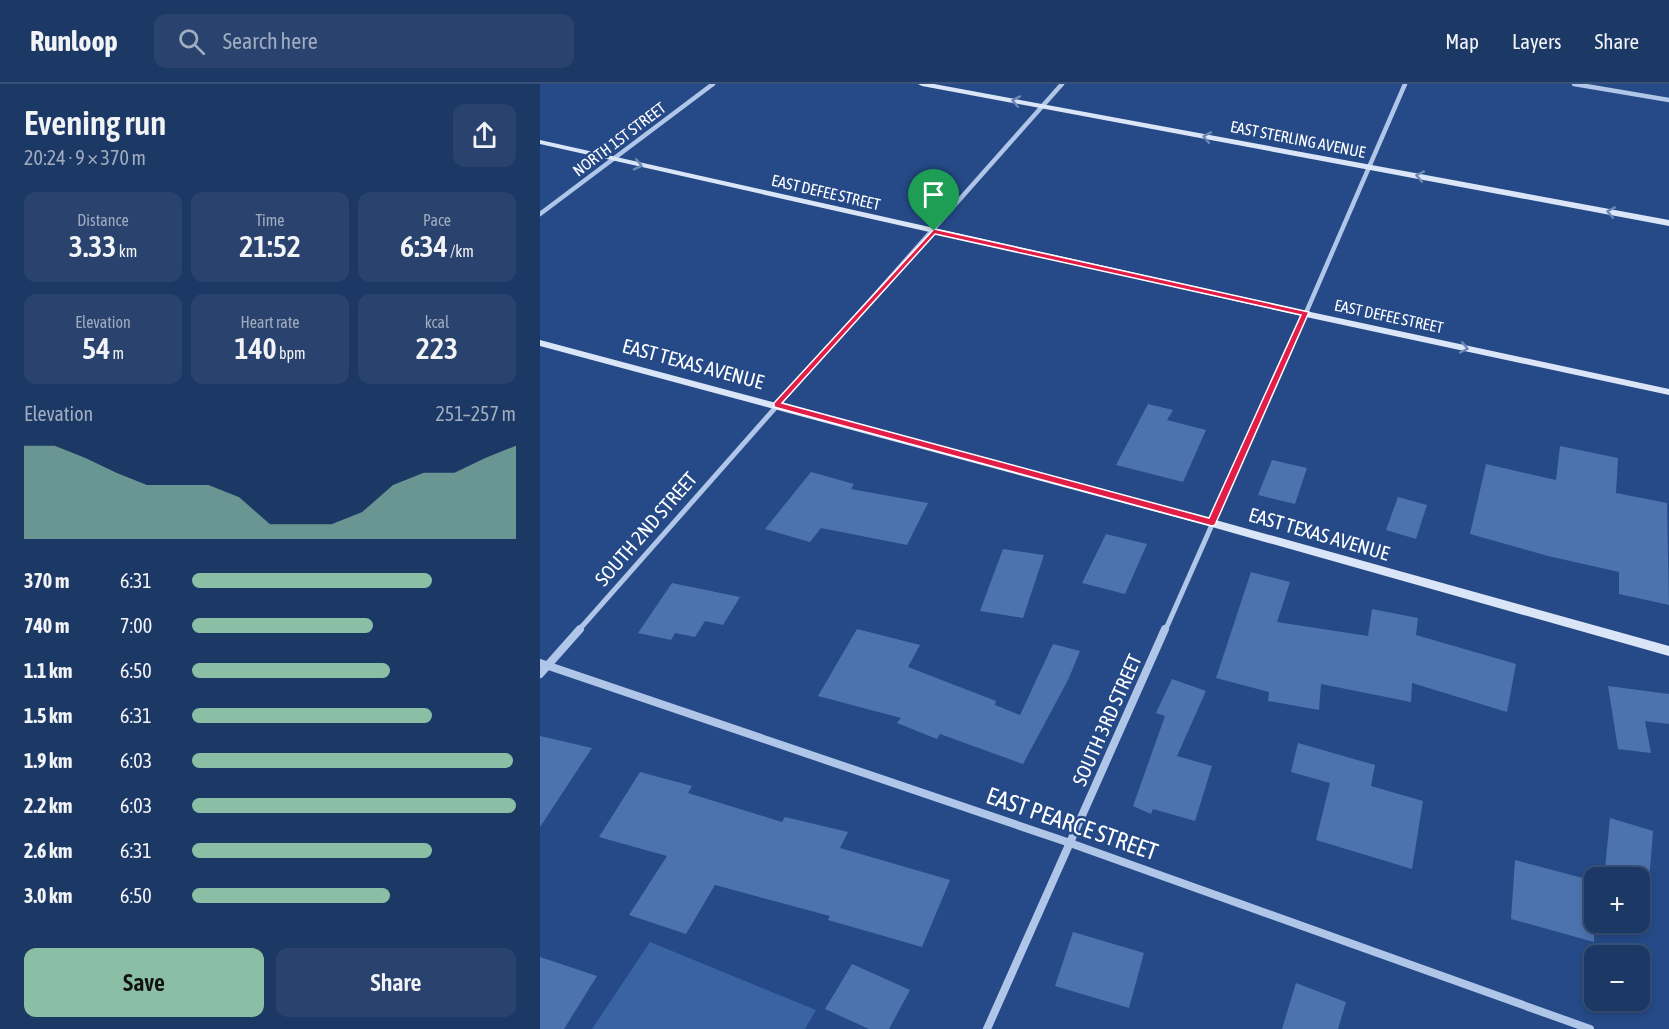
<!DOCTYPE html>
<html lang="en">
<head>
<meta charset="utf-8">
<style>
  body { margin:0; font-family:"Asap Condensed",sans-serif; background:#29436e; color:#f1f3f6; height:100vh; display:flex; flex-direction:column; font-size:22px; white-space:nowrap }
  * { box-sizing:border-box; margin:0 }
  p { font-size:20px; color:#a0acbf }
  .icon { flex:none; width:33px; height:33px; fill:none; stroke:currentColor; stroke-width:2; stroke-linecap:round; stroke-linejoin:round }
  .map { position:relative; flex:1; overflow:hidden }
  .side { display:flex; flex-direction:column; background:#1c3865; width:540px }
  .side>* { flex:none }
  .fabs { position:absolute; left:1044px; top:783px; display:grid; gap:12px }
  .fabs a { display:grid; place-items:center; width:66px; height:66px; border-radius:12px; background:#1c3865; box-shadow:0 3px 9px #0003,0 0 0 2px #3a5279; font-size:30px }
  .pin { position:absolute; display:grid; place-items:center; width:51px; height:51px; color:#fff; margin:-62px -26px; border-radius:50% 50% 50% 0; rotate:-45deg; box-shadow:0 0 6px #0007 }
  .pin .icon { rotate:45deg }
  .round { display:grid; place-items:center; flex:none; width:63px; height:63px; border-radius:12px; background:#29436e }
  .summary { display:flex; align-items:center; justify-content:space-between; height:102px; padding:0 24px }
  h1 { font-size:33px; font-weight:600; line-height:45px }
  .figures { display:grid; grid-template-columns:repeat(3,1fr); gap:9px; height:102px; padding:6px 24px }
  .figures div { display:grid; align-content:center; border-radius:12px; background:#29436e; text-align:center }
  .figures b { font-size:30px; font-weight:600 }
  .figures small { font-size:16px; font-weight:400 }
  .figures p { font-size:16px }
  .chart { height:168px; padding:12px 24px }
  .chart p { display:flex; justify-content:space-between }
  .chart svg { width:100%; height:108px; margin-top:6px; fill:#8abfa5; opacity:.7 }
  .action { display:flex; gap:12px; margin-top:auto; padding:12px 24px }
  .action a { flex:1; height:69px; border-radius:12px; background:#8abfa5; color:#111; font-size:24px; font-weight:600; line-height:69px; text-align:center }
  .action a+a { background:#29436e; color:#f1f3f6 }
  ul { padding:0 24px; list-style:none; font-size:20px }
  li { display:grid; grid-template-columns:96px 72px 1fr; align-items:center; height:45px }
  li i { height:15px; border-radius:8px; background:#8abfa5 }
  header { display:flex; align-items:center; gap:36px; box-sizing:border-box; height:84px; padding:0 30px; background:#1c3865; border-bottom:2px solid #3a5279 }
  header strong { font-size:28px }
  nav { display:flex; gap:33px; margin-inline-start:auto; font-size:21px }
  .search { width:420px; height:54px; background:#29436e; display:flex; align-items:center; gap:15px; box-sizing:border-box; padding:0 21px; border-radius:12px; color:#a0acbf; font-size:22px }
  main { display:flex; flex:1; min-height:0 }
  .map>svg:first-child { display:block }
  .green { fill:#3963a3 }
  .building { fill:#4d73ae }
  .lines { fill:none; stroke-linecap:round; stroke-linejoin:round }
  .street-far2 { stroke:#b0c6e9; stroke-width:4.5 }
  .street-far1 { stroke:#b0c6e9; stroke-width:5 }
  .street { stroke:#b0c6e9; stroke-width:8 }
  .secondary { fill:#dae5f7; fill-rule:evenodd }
  .oneway { stroke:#6d88b4 }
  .route { fill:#e11d48; stroke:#fff; stroke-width:1.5; fill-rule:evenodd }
  .labels { text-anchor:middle; stroke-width:5; stroke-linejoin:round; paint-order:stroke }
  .far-street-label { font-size:16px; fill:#fff; stroke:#254a87 }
  .street-label { font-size:20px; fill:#fff; stroke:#254a87 }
  .near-street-label { font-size:24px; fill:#fff; stroke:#254a87 }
</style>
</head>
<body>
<header>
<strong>Runloop</strong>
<div class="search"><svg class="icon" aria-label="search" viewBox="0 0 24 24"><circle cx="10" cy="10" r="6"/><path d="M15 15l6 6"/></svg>Search here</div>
<nav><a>Map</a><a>Layers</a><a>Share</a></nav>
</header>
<main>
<section class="side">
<div class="summary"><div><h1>Evening run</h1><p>20:24 · 9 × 370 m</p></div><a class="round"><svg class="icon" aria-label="share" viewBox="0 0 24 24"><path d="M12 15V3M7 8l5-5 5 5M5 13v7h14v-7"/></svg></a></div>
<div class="figures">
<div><p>Distance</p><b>3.33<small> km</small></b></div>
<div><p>Time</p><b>21:52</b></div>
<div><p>Pace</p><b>6:34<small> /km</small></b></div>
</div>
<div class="figures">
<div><p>Elevation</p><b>54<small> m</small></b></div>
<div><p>Heart rate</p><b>140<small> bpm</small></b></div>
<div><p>kcal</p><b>223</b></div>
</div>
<div class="chart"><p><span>Elevation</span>251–257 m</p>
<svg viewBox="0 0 160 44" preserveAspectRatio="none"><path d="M0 44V6L10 6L20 11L30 17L40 22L50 22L60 22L70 27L80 38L90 38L100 38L110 33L120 22L130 17L140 17L150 11L160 6V44z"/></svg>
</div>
<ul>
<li><b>370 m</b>6:31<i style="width:74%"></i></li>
<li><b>740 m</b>7:00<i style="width:56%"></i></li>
<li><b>1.1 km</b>6:50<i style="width:61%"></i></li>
<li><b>1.5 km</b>6:31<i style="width:74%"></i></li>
<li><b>1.9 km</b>6:03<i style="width:99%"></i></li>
<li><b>2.2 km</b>6:03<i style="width:100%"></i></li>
<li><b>2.6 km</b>6:31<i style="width:74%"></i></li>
<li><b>3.0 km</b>6:50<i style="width:61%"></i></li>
</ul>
<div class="action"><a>Save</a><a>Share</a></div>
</section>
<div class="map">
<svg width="1129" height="945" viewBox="0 0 1129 945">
  <rect width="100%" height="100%" fill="#254a87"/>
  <polygon class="green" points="110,858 276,926 265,945 52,945"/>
  <g class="building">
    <polygon points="608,320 633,326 627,336 666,346 643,398 576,381"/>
    <polygon points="1020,362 1078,374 1076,409 1127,419 1129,521 1079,510 1079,488 1008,472 930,450 946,380 1016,396"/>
    <polygon points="732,376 767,384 755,420 718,411"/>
    <polygon points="271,388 314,400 311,405 388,419 367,461 281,444 270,458 225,445"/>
    <polygon points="858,413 887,421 876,455 846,446"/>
    <polygon points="566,450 607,460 585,510 542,499"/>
    <polygon points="463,465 504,471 483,534 440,527"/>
    <polygon points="711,488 750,498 737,538 828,552 832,525 878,534 876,551 976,580 967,628 872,599 871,618 781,600 779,626 728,617 729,608 676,594"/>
    <polygon points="132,499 200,513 183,541 165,537 155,553 135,549 131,556 98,549"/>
    <polygon points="317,545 380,561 368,583 456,617 455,621 480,631 513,560 540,567 528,596 483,680 400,650 397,655 357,639 361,634 278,612"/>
    <polygon points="632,595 666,607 637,672 672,682 655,737 613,725 611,730 593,722 625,632 616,629"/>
    <polygon points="1068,602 1129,610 1129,640 1105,637 1111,669 1078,665"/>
    <polygon points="0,652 52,664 0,743"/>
    <polygon points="758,659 835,681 831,702 883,717 872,785 776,756 790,699 751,688"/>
    <polygon points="100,688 152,702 148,709 242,738 245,733 308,748 300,764 410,796 382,863 288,836 290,832 175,801 146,850 89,831 127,772 59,753"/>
    <polygon points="1070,734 1113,747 1105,848 1076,838 1100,838 1100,794 1064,794"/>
    <polygon points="975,776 1054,797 1054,858 971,835"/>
    <polygon points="533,848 604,869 589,924 515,902"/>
    <polygon points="0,873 57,892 24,945 0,945"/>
    <polygon points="312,880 370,906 349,945 329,945 285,925"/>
    <polygon points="756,899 806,918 798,945 742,945"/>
  </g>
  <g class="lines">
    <g class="street-far2">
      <polyline points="1034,0 1129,16"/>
      <polyline points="0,130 173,0"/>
      <polyline points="311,238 522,0"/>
      <polyline points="762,238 865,0"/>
    </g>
    <g class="street-far1">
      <polyline points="38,547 312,237"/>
      <polyline points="625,547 762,237"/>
    </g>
    <g class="street">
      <polyline points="0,579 530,759 1050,945"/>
      <polyline points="0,590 40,545"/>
      <polyline points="447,945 625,545"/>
    </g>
    <g class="secondary">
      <polygon points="378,0 394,0 1129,136 1129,142 382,2"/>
      <polygon points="0,56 766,227 1129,305 1129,311 766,233 0,60"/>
      <polygon points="0,256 672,435 1129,562 1129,572 672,443 0,262"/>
    </g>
  </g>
  <defs><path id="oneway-chevron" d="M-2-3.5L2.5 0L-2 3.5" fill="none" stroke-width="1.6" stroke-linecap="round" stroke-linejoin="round" transform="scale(1.5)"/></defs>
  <g class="oneway">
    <use href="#oneway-chevron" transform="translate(476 17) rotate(-169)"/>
    <use href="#oneway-chevron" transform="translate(667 53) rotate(-169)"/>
    <use href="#oneway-chevron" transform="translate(98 81) rotate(13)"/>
    <use href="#oneway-chevron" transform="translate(880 92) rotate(-169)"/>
    <use href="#oneway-chevron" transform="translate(1071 128) rotate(-169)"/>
    <use href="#oneway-chevron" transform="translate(924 264) rotate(12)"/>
  </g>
  <path class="route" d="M394,145L769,228L675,441L672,442L234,323V319ZM395,150L761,231L669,434L242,319Z"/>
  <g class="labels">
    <g class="far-street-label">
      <text transform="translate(79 55) rotate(-37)" y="6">NORTH 1ST STREET</text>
      <text transform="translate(758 55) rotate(11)" y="6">EAST STERLING AVENUE</text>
      <text transform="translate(286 108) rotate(13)" y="6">EAST DEFEE STREET</text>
      <text transform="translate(849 232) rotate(12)" y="6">EAST DEFEE STREET</text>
    </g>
    <g class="street-label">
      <text transform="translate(153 280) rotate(15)" y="7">EAST TEXAS AVENUE</text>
      <text transform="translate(106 445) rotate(-49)" y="7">SOUTH 2ND STREET</text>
      <text transform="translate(779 450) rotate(16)" y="7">EAST TEXAS AVENUE</text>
      <text transform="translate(567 636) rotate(-66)" y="7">SOUTH 3RD STREET</text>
    </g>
    <g class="near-street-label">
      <text transform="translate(532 740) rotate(19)" y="8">EAST PEARCE STREET</text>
    </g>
  </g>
</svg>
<div class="fabs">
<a>+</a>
<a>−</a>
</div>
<div class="pin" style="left:394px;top:147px;background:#1e9e55"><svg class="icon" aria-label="arrive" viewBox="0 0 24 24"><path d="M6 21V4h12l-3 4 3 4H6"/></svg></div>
</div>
</main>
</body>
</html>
